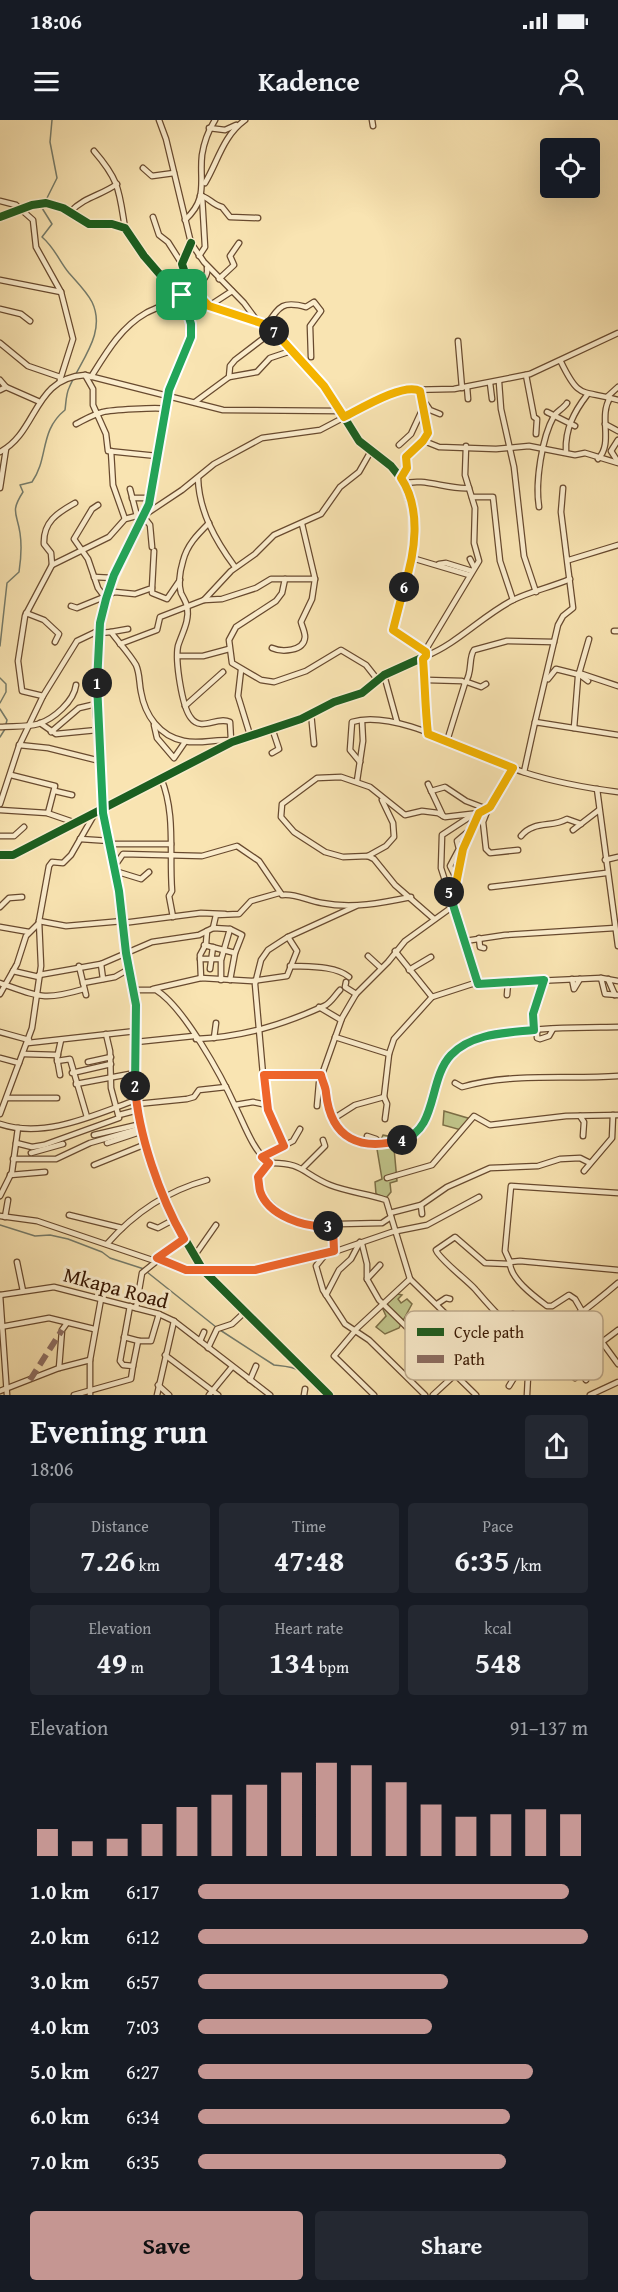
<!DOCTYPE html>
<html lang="en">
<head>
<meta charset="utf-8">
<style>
  body { margin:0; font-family:"Gentium Book Plus",serif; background:#242831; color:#f1f3f6; height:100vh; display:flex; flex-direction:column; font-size:22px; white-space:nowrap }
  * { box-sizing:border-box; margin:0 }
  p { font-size:20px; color:#9ea1a6 }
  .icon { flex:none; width:33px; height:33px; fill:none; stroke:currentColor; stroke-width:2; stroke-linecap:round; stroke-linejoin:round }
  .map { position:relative; height:1275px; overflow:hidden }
  .details { display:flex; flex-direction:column; background:#171b24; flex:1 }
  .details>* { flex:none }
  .controls { position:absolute; left:540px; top:18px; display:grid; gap:12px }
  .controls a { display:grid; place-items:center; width:60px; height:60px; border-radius:6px; background:#171b24; box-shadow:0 6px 24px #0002; font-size:30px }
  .pin { position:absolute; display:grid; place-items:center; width:51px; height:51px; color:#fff; margin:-26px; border-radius:12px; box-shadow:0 3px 9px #0006 }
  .km { position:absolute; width:30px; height:30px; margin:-15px; border-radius:50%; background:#222; color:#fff; font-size:16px; line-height:30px; text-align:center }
  .round { display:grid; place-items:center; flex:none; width:63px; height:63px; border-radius:6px; background:#242831 }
  .head { display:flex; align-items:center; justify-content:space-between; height:102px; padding:0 30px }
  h1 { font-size:33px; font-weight:800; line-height:45px }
  .figures { display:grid; grid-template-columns:repeat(3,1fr); gap:9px; height:102px; padding:6px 30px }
  .figures div { display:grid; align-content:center; border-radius:6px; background:#242831; text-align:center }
  .figures b { font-size:30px; font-weight:800 }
  .figures small { font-size:16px; font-weight:400 }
  .figures p { font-size:16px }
  .chart { height:168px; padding:12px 30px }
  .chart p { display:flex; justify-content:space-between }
  .chart svg { width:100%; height:108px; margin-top:6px; stroke:#c59692; stroke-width:6 }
  .cta { display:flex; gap:12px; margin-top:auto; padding:12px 30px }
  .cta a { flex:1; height:69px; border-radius:6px; background:#c59692; color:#111; font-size:24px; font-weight:800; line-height:69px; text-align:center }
  .cta a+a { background:#242831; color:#f1f3f6 }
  ul { padding:0 30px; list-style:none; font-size:20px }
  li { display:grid; grid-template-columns:96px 72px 1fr; align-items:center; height:45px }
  li i { height:15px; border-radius:8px; background:#c59692 }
  .status { display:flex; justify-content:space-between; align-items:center; height:42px; padding:0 30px; background:#171b24; direction:ltr }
  .status svg { height:16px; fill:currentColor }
  header { display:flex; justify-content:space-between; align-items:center; height:78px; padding:0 30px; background:#171b24; font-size:27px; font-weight:800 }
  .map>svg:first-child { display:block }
  .green { fill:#c0c48a; stroke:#7c6e46; stroke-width:1.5 }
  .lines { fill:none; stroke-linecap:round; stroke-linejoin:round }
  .stream { stroke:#757b6a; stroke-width:1.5 }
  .minor-casing { stroke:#684a2f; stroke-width:7 }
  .minor { stroke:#fbedcd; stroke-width:4.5 }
  .quiet { stroke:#8d6e63; stroke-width:6; stroke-dasharray:12 6; stroke-linecap:butt }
  .cycleway-casing { stroke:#fbedcd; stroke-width:11 }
  .cycleway { stroke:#1b5e20; stroke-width:8 }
  .split-1-casing { stroke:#fff; stroke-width:12 }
  .split-2-casing { stroke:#fff; stroke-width:12 }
  .split-3-casing { stroke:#fff; stroke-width:12 }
  .split-4-casing { stroke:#fff; stroke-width:12 }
  .split-5-casing { stroke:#fff; stroke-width:12 }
  .split-6-casing { stroke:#fff; stroke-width:12 }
  .split-7-casing { stroke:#fff; stroke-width:12 }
  .split-8-casing { stroke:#fff; stroke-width:12 }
  .split-1 { stroke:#22a559; stroke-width:8 }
  .split-2 { stroke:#22a559; stroke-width:8 }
  .split-3 { stroke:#f0652b; stroke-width:8 }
  .split-4 { stroke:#f0652b; stroke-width:8 }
  .split-5 { stroke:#22a559; stroke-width:8 }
  .split-6 { stroke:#f5b400; stroke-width:8 }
  .split-7 { stroke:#f5b400; stroke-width:8 }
  .split-8 { stroke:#f5b400; stroke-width:8 }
  .labels { text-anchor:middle; stroke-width:6; stroke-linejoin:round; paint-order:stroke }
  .street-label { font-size:21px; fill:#371703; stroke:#fbedcd }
  .key { fill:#fbedcd; stroke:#c0ad90; stroke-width:1.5 }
  .key-label { font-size:16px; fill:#371703 }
</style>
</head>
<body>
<div class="status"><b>18:06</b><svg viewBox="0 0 49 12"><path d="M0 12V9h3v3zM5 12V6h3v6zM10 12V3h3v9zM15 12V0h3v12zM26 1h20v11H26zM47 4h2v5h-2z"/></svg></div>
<header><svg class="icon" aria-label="menu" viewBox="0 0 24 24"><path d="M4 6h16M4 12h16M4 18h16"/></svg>Kadence<svg class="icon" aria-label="person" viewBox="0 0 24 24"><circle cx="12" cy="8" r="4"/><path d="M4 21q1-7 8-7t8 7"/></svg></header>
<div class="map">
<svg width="618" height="1275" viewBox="0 0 618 1275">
  <rect width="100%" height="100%" fill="#f9e4b2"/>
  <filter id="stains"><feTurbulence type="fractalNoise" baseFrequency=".00333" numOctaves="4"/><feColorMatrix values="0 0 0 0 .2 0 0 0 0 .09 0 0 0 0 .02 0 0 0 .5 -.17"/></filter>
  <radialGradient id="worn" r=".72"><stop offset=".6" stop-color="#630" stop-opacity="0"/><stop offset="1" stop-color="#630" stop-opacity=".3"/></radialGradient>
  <g class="green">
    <polygon points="444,991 471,999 461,1010 443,1005"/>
    <polygon points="383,1015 393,1017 397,1061 390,1063 391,1072 386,1078 376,1074 375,1062 382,1059 377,1029"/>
    <polygon points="398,1174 402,1175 398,1179 401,1183 407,1179 412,1184 399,1208 385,1214 376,1207 386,1196 382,1187 389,1177"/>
  </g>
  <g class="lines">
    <g class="stream">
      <path d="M0,526L7,463L19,452C21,439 22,426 20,413C17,393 10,392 23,372L20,365L32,362C49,338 39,311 65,290C66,283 66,274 69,268C80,241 107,213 92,182C87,172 77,162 69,153C59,141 55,128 42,117L52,104L42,88L57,58L50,22L52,0"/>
      <polyline points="0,558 6,564 6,572 0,583"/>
      <polyline points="0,589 7,600 6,604"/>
      <polyline points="0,617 5,609"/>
      <polyline points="0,1105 35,1116 50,1115 68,1119 102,1132 110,1138 144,1149"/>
      <polyline points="147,1152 216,1207"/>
      <path d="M220,1210L274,1245C283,1246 292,1246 300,1251C311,1256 313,1270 324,1275"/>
    </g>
    <defs>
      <g id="minor">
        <polyline points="159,0 166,19 191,123 204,142 244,183 258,202"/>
        <polyline points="372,0 373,6"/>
        <polyline points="209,8 225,10 236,5"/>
        <path d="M94,31C120,61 119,71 125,108"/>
        <polyline points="143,48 152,56 174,53"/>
        <path d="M205,63C218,41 223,16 245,0"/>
        <path d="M200,76C208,76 212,85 222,87L230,97L258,98"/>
        <polyline points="0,81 16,85 33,100 36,127 61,172 73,219 60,260"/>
        <path d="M70,92C86,76 100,76 117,64"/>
        <polyline points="0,97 32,85 46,83 63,88 89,104 112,104 125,108 144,136 169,165 182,174 190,200 191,217 169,270 151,378 109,469 100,503 97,537 96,584 103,693 119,771 124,822 136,885 136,980 148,1032 169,1092 203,1150 329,1275"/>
        <polyline points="153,97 159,115 168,122 182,144"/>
        <path d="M185,100C209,78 199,61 202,35C204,22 208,11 215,0"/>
        <polyline points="199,136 205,127 202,76"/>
        <polyline points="219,159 234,145 230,136 239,123"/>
        <polyline points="0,160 61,172"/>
        <polyline points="209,186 232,171"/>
        <polyline points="0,189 21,194 30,201"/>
        <path d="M267,205C279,185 284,181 306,187L314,182L321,191L310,206L311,237"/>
        <polyline points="458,221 462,268"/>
        <polyline points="0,223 28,246 60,257"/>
        <path d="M561,242C580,281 581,269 618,280"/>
        <polyline points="85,255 93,269 93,285 106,314 108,331 157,336"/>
        <polyline points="526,255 534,297 537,299 536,314"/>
        <path d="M91,257C106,233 121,207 146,193C161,185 211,168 207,148"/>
        <polyline points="229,257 257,252 270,238 291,231"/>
        <polyline points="0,260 6,267"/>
        <polyline points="499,262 501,289 514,347 524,436 536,472"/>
        <polyline points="490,263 492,279"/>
        <polyline points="467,267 468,279"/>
        <polyline points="0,270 6,267 40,282"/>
        <polyline points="420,271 428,307 423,321"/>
        <polyline points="607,277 618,267"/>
        <polyline points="195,282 229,257 230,246 235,240 273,211"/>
        <polyline points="426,284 430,290 440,294"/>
        <polyline points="547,292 575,306"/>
        <path d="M76,304C84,300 94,294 103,292C110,290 159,287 165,289"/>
        <polyline points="605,304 618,311"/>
        <polyline points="618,320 611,331 618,342"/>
        <polyline points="399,325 411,314 424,286"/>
        <polyline points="111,331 113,365 125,399"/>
        <path d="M566,331C565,309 574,292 587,275"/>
        <path d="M0,332C38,312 33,258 85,255L223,290L340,291"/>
        <path d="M598,339C614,323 598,297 610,278"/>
        <path d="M198,358C199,391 215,420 235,447"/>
        <polyline points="401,358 407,348 406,337 424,321 439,327 496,329 529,326 575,335 585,333 618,343"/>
        <path d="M405,364C421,357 449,370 469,368"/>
        <polyline points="0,368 6,329"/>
        <polyline points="130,369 137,396"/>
        <polyline points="472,377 493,377 500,441 513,480"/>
        <polyline points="132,378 151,378"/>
        <polyline points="98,385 92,389 74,419 88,439 98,468 106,479"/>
        <path d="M539,387C535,362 542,317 554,296C556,292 564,288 567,283"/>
        <path d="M209,403C197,415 187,425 183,441C180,451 178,463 181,473C183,477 186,482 187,486C190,501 182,513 178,526C175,541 182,587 191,598C201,612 217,596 230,602L231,620"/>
        <polyline points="152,427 150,405 143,396 182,370 214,344 262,318 320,310 379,279 407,270 454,269 530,254 618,213"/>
        <polyline points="412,438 469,455"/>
        <polyline points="470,439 474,447"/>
        <polyline points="569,440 618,425"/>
        <polyline points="439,444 446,443 472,451"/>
        <path d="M52,445L51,433L44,424C43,402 57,393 75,383"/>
        <polyline points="94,457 113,458"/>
        <polyline points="285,459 282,473 276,481 236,507 229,520 232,543 261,560 274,562 306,551 341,530 366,545 377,559"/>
        <polyline points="152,468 152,473 167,479 180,460"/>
        <polyline points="107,475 115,472 135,474 152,468 154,431"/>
        <polyline points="204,480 222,479 256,468 271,459 315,459 302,404"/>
        <polyline points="71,486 77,488 104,477"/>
        <polyline points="26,493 44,500 59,514 55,522"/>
        <polyline points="614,511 618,511"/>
        <polyline points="111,512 128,509"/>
        <path d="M100,513L111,512C119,523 129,533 136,545C140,554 139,563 141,572C145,595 159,616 184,621C201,625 216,618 234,621"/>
        <polyline points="120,524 157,510 160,497 204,480 231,451 255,434 274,415 321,394 340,367 359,352 371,331"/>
        <path d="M272,528C281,532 304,532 305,517C305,512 302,506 301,502L312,479L315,459"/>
        <polyline points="425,531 479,441 474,423 475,388 465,355 466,326"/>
        <polyline points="178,536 203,536 229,529"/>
        <path d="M426,536C458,523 482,496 513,480C531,471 552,467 570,459"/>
        <path d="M423,539C425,564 425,587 428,614"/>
        <polyline points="241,550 238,576 250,615"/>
        <polyline points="579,553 618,566"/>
        <polyline points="384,555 397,602"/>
        <polyline points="548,559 556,549 580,555 588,561"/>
        <polyline points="427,560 462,561 465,563 447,621"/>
        <polyline points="467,562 481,567 486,564"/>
        <path d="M465,563C473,553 468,538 474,530L507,521L554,522"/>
        <polyline points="43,576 22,571 18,541 25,496 52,445 109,417 125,399 144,394"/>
        <polyline points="185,586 223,552"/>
        <polyline points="311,593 314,624"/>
        <polyline points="535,602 558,505 563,496 573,488 561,392 563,368"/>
        <polyline points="40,603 56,614 97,610"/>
        <polyline points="154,605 157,618 174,638 185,622"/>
        <path d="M0,607C11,606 28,607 38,604C54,599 74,581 76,565"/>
        <polyline points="574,608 578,557 589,519"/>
        <polyline points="51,612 79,588 96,584"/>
        <polyline points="19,625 48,628 100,641"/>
        <polyline points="272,633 279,629 272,608"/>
        <path d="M360,642L350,630L352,602C398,588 477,637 523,652C554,662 586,668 618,672"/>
        <polyline points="524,652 535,602 618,615"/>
        <polyline points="11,655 55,666 48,693"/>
        <path d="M161,658C176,694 169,733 172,771L169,776L173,797"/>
        <polyline points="357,661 363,621 362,601"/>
        <polyline points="428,664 443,696"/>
        <polyline points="597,669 618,826"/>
        <polyline points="55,671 72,675"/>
        <polyline points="431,671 445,667 466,681 487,689"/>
        <polyline points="0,684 19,626 43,576 77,521 100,510"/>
        <polyline points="488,689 483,702 486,729 490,733 518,730"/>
        <polyline points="0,690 47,693 76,703"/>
        <polyline points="573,710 599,690"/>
        <polyline points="0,716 14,716 24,707"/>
        <path d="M521,716C534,700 552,708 567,699L581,704"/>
        <polyline points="80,719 110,721"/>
        <polyline points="110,724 171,724"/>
        <path d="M0,735H13L232,622L301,599L334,582L362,573L384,555L426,536L425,531L393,510L413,429V392L404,362L391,346L359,321L324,265L271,208L209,186C194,177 187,160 182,144L191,123"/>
        <polyline points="368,736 386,726 394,717 393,703 382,680"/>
        <polyline points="605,740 618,737"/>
        <path d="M114,747L123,734L202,736L237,726L259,741L282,775C295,773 308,781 322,783C352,789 382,783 411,777"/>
        <polyline points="115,751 141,759 149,752"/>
        <polyline points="456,758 450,746 459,729 457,721 470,710"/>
        <polyline points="491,767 606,753"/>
        <polyline points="449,773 441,748 442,715 471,696"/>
        <polyline points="0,787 9,778 22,777"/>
        <polyline points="434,799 395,765 374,739 368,736 343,737 325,732 294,712 281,697 282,684 317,658 341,657 370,667 405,695 422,691 438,693 445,697 479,693 490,687 513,648"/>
        <polyline points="39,801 66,806 123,801"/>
        <polyline points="123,803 201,793 225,794"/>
        <polyline points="0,807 29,812"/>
        <polyline points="213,808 216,795 239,794 251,781 279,773"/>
        <polyline points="479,818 480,827 484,828"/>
        <polyline points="465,821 505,815 615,808"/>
        <polyline points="204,825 235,833"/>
        <polyline points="395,831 432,877"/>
        <polyline points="368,836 381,848"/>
        <polyline points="200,839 221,839"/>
        <polyline points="101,844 103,859"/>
        <polyline points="79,846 86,875"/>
        <path d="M290,846C307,847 335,845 349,857"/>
        <polyline points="210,849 213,827"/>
        <polyline points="409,850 431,837"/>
        <polyline points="13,851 39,857"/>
        <polyline points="39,855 101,844 152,822 199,815 213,808 230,809 242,815 235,833 230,860"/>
        <polyline points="201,858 200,835 206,824 207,811"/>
        <polyline points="601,858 605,874 618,875"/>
        <polyline points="572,859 574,869 580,859"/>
        <polyline points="608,859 615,875"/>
        <polyline points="221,860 221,840 230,809"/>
        <polyline points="346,862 345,867 356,874"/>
        <path d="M0,863C40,877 43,881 84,869"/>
        <polyline points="83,863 115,857 129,849"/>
        <polyline points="478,864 449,773 456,765 464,726 479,693"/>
        <polyline points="153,869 201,858 252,861 287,856 297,831 288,817"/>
        <path d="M133,870H156C184,887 222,957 236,988C245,1006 253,1030 269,1043C303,1042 303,1054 330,1065C348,1072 368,1074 386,1080L410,1159L498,1245L528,1256L548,1254L574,1243L618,1210"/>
        <polyline points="0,874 17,844 26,816 38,804"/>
        <polyline points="507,875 508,863"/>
        <polyline points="319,887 341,900"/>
        <polyline points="534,910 533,894 544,860"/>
        <polyline points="537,910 537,918 540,919 549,916 553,909"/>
        <polyline points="0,912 29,920"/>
        <polyline points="335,917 389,934"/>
        <polyline points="214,918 216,903"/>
        <path d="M196,919C243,917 282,905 324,886C331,883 335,875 340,870"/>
        <polyline points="136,922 194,916"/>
        <polyline points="28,923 136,911"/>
        <polyline points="24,934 58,935"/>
        <polyline points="0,938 19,943"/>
        <polyline points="57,941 70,939 87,997"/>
        <polyline points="88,942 111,937"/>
        <polyline points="72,953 111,944"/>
        <polyline points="60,955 57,938 61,920"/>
        <polyline points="264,955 321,955"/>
        <path d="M321,957C332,993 338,1036 390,1023C401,1020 412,1018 420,1011C433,988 434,960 449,938C472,904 580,908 618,907"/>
        <path d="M455,963L462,967C513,952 566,960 618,956"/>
        <polyline points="76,964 135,953"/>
        <polyline points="384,977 387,984 385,999"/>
        <polyline points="7,978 57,978"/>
        <polyline points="137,984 187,979 194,977 199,970 226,967"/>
        <polyline points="235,985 253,982 267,985"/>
        <polyline points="317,986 319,963 342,898 356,874 388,842 405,821 452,787"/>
        <polyline points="0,994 32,908 41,846 39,801 49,746 52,742 63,743 71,735 94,695"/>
        <polyline points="119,995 138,990"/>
        <polyline points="580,996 584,1002 583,1016"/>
        <polyline points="333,999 355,985 384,977 389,934 394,919 432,877 472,864 601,858 618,861"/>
        <path d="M0,1004C45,1019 94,995 136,980"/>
        <polyline points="94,1015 141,1004"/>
        <polyline points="367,1016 376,1019 381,1025"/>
        <polyline points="16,1023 32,1027 44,1025 119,998 111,968 110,931 106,914"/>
        <polyline points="107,1023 143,1011"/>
        <polyline points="284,1026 265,977 255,864 261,840 268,830 288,817 356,786"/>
        <polyline points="31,1033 63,1024"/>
        <polyline points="262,1037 293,1021 300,1009"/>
        <polyline points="13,1039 56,1039 90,1023 142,1008"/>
        <path d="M269,1043C237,1063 282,1099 304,1105C313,1108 322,1106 332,1106L334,1131"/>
        <polyline points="94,1045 146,1024"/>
        <polyline points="303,1048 325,1026 323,1020"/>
        <polyline points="584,1051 612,1018 613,995"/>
        <polyline points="10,1055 45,1052"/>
        <polyline points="387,1058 432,1045 474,996 490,1005 566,996 618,995"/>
        <polyline points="0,1076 12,1052 18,1008"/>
        <polyline points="421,1085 422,1094"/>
        <polyline points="390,1093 421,1085 447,1067 490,1048 538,1046 560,1039 580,1038 590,1043"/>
        <polyline points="69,1095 122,1108"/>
        <polyline points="0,1096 37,1101 155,1141"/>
        <polyline points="5,1097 8,1080"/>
        <polyline points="340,1104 382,1103 391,1097"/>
        <polyline points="150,1105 158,1108 173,1100"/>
        <path d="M107,1124C134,1093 167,1071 207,1060"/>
        <polyline points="362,1124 367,1144 367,1159"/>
        <polyline points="195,1135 216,1105"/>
        <polyline points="324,1136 316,1146 323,1170 345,1204 369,1220 425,1275"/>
        <polyline points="157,1139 186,1150 203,1150"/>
        <polyline points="17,1142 23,1171"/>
        <polyline points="510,1142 505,1131 511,1066 618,1073"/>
        <path d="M510,1144L485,1143L455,1117L436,1130C439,1139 467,1160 475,1169C487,1183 517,1219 534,1220C549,1221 604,1175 618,1163"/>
        <polyline points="380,1145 367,1159 379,1180 476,1275"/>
        <polyline points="204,1151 264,1149 325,1135 392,1112 427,1105 479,1077"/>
        <polyline points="0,1175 54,1167 159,1194 174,1201 270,1275"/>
        <polyline points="0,1175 7,1275"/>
        <polyline points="326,1175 339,1150 351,1139 360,1122"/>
        <polyline points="437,1184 446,1178 450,1179"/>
        <polyline points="136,1188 142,1153 184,1119"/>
        <path d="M582,1191L575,1179L569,1175L552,1186H547C535,1177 509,1158 510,1142L520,1141L618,1150"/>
        <polyline points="580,1192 618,1244"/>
        <polyline points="0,1207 49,1198 94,1209"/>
        <polyline points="354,1211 410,1159"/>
        <polyline points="355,1211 334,1236 374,1275"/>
        <polyline points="124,1217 139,1221"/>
        <polyline points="200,1221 204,1212"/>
        <polyline points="208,1228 217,1209 232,1204 246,1191"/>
        <polyline points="165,1235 218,1275"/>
        <polyline points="575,1243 586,1260"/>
        <polyline points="133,1246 138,1221 151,1221 159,1194"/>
        <polyline points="59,1248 62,1210 67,1203"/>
        <polyline points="563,1248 575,1258"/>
        <polyline points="250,1260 256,1246"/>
        <polyline points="158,1265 169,1275"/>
        <polyline points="509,1266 517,1253"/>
        <polyline points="0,1271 59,1248 90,1240"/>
        <polyline points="74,1275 131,1259 133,1246 123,1245 120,1241 130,1186"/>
        <polyline points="90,1275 90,1240 101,1179"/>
        <polyline points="157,1275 174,1201"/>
        <polyline points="209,1275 232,1247"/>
        <polyline points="304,1275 305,1269"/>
        <polyline points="433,1275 498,1215 513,1194"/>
        <polyline points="527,1275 528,1256"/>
        <polyline points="590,1275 618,1262"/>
      </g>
    </defs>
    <use href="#minor" class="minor-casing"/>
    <use href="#minor" class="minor"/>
    <polyline class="quiet" points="30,1260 62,1210"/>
    <defs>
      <g id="cycleway">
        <polyline points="0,97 32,85 46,83 63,88 89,104 112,104 125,108 144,136 169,165 182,174 190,200 191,217 169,270 151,378 109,469 100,503 97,537 96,584 103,693 119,771 124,822 136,885 136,980 148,1032 169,1092 203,1150 329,1275"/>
        <path d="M0,735H13L232,622L301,599L334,582L362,573L384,555L426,536L425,531L393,510L413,429V392L404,362L391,346L359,321L324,265L271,208L209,186C194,177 187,160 182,144L191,123"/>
      </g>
    </defs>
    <use href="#cycleway" class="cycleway-casing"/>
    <use href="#cycleway" class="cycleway"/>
  </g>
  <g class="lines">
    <defs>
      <polyline id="split-1" points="97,563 100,503 106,479 114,455 149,384 169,270 191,217 191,204 182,175"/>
      <polyline id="split-2" points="97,563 103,693 119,771 126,833 136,885 135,966"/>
      <path id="split-3" d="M135,966C138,1014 160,1077 184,1119L157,1138L186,1150H255L334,1131L333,1107L328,1106"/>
      <path id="split-4" d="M328,1106C306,1108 268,1096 260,1071C259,1067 259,1062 258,1057L269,1043L262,1037L284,1026L268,990L264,955H321C322,961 326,967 326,973C331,1020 361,1031 402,1020"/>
      <path id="split-5" d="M402,1020C438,1010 428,959 451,935C472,913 506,913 534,910L533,894L544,860L478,864L449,772"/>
      <path id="split-6" d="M404,467L393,510L426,532V536L423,539C425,564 425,587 428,614L513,648L490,687L479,693L463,729L456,764L449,772"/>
      <path id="split-7" d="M274,211L324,266L344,297C360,289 404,262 420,271L428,313L423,321L406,337L407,348L401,358C422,389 415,434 404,467"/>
      <polyline id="split-8" points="182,175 193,169 209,186 267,205 274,211"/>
    </defs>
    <use href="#split-1" class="split-1-casing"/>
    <use href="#split-2" class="split-2-casing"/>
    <use href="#split-3" class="split-3-casing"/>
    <use href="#split-4" class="split-4-casing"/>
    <use href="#split-5" class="split-5-casing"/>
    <use href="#split-6" class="split-6-casing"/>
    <use href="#split-7" class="split-7-casing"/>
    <use href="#split-8" class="split-8-casing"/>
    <use href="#split-1" class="split-1"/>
    <use href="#split-2" class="split-2"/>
    <use href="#split-3" class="split-3"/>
    <use href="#split-4" class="split-4"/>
    <use href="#split-5" class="split-5"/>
    <use href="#split-6" class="split-6"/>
    <use href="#split-7" class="split-7"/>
    <use href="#split-8" class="split-8"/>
  </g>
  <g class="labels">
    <g class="street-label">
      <text transform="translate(116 1168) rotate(15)" y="7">Mkapa Road</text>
    </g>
  </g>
  <rect x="405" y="1191" width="198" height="69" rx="9" class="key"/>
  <rect x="417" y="1208" width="27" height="8" fill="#1b5e20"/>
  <rect x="417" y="1235" width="27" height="8" fill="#8d6e63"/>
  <g class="key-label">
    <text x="454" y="1218">Cycle path</text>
    <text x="454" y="1245">Path</text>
  </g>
  <rect width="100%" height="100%" filter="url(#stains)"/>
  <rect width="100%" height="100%" fill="url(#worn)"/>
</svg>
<div class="controls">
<a><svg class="icon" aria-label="locate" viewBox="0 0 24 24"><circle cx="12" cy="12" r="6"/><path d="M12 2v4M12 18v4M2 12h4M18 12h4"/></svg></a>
</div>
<div class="pin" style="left:182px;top:175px;background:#1e9e55"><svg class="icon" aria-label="arrive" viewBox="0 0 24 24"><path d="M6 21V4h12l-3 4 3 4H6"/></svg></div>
<b class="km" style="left:97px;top:563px">1</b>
<b class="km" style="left:135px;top:966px">2</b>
<b class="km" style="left:328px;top:1106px">3</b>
<b class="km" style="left:402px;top:1020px">4</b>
<b class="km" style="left:449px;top:772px">5</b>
<b class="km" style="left:404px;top:467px">6</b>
<b class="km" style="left:274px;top:211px">7</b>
</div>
<section class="details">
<div class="head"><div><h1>Evening run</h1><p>18:06</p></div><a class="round"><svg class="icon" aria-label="share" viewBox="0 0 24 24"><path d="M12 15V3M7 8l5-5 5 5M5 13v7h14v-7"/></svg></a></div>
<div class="figures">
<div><p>Distance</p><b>7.26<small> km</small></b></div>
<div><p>Time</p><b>47:48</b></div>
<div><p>Pace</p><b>6:35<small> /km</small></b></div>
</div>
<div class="figures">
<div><p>Elevation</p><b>49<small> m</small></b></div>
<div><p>Heart rate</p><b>134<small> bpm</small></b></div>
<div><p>kcal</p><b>548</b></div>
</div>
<div class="chart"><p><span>Elevation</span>91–137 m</p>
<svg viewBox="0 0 160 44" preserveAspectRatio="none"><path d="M5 44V33M15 44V38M25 44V37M35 44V31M45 44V24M55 44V19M65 44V15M75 44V10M85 44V6M95 44V7M105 44V14M115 44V23M125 44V28M135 44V27M145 44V25M155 44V27"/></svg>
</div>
<ul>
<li><b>1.0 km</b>6:17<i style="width:95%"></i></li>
<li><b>2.0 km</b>6:12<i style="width:100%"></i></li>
<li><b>3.0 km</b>6:57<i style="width:64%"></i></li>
<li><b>4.0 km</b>7:03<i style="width:60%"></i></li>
<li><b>5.0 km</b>6:27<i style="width:86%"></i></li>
<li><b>6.0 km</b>6:34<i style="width:80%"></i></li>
<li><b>7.0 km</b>6:35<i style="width:79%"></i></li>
</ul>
<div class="cta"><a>Save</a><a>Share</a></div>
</section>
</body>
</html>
